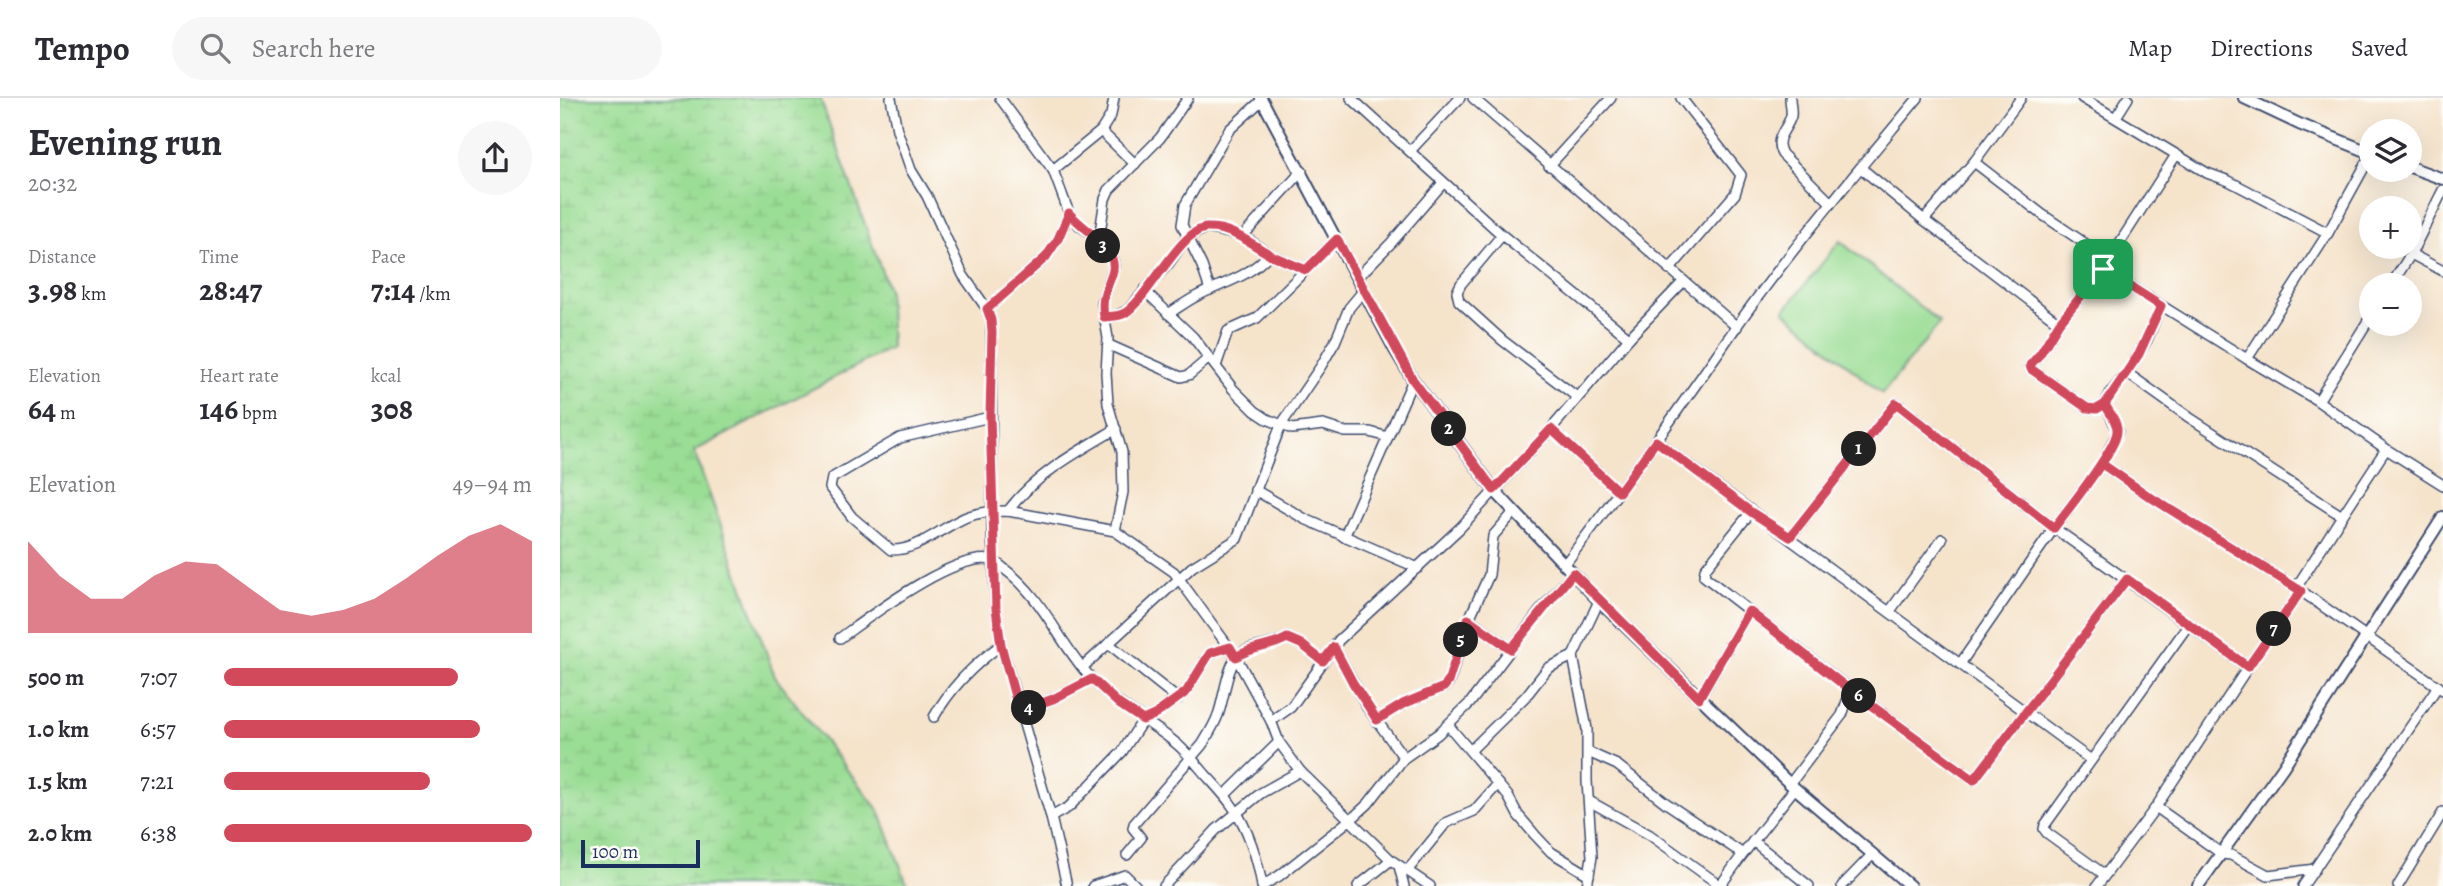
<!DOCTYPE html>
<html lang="en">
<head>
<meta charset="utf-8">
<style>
  body { margin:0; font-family:Alegreya,serif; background:#f7f7f7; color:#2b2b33; height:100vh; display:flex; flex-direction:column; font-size:26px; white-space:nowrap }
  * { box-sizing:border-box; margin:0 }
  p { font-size:23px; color:#7c7c81 }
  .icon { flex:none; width:38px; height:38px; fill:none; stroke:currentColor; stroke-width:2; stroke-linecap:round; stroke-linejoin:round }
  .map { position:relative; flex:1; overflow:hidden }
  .side { display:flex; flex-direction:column; background:#fff; width:560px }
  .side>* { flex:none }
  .controls { position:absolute; left:1799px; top:21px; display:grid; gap:14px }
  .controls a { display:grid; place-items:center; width:63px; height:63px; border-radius:50%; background:#fff; box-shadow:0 7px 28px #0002; font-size:35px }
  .scale { position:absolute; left:21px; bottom:18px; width:119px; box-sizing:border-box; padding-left:7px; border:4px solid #1b2f5e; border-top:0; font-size:19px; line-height:24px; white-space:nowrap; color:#1b2f5e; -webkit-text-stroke:5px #fdfcf7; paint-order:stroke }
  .pin { position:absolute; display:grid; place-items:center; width:60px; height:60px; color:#fff; margin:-30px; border-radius:14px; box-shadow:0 4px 10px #0006 }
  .km { position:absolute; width:35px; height:35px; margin:-18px; border-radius:50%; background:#222; color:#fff; font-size:19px; line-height:35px; text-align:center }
  .round { display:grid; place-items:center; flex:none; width:74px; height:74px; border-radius:37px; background:#f7f7f7 }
  .head { display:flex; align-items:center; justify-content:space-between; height:119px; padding:0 28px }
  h1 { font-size:38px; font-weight:700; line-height:52px }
  .metrics { display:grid; grid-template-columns:repeat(3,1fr); gap:10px; height:119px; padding:7px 28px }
  .metrics div { display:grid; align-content:center }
  .metrics b { font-size:30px; font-weight:700 }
  .metrics small { font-size:19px; font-weight:400 }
  .metrics p { font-size:19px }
  .chart { height:196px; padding:14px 28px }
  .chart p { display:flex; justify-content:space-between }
  .chart svg { width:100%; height:126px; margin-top:7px; fill:#d1495b; opacity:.7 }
  ul { padding:0 28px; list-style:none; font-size:23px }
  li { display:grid; grid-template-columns:112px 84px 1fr; align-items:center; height:52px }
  li i { height:18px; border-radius:9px; background:#d1495b }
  header { display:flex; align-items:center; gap:42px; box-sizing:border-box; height:98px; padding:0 35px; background:#fff; border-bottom:2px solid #e1e1e2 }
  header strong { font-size:33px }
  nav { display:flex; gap:38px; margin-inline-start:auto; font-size:24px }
  .search { width:490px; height:63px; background:#f7f7f7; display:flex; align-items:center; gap:18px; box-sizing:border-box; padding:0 24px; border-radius:38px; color:#7c7c81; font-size:26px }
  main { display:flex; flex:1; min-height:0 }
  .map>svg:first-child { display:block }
  .wetland { fill:url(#wetland-marsh); stroke:#5a8679; stroke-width:2 }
  .green { fill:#9add94; stroke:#5a8679; stroke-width:2 }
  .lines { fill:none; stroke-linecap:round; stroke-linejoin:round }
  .minor-casing { stroke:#3c4a6e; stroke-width:12 }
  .tertiary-casing { stroke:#3c4a6e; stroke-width:14 }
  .minor { stroke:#fff; stroke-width:9 }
  .tertiary { stroke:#fff; stroke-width:10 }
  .route-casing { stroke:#fff; stroke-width:14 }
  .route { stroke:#d1495b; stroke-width:9 }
</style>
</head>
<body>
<header>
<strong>Tempo</strong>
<div class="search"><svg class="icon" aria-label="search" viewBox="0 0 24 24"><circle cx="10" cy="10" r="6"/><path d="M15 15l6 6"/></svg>Search here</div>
<nav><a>Map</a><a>Directions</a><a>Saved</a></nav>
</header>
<main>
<section class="side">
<div class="head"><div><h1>Evening run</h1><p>20:32</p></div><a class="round"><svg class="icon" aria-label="share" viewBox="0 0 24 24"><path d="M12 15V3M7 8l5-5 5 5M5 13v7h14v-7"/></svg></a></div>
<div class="metrics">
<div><p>Distance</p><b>3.98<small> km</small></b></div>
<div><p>Time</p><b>28:47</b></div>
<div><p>Pace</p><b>7:14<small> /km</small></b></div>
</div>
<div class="metrics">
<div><p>Elevation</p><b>64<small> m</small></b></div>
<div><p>Heart rate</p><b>146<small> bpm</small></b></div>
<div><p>kcal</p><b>308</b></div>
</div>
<div class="chart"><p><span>Elevation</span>49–94 m</p>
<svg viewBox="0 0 160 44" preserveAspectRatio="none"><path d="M0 44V12L10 24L20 32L30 32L40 24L50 19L60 20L70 28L80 36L90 38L100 36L110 32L120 25L130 17L140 10L150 6L160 12V44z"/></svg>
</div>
<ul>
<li><b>500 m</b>7:07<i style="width:76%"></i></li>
<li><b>1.0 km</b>6:57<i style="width:83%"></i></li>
<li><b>1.5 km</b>7:21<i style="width:67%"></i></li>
<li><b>2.0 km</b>6:38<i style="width:100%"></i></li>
</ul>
</section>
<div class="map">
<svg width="1883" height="788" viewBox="0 0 1883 788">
  <defs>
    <pattern id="wetland-marsh" width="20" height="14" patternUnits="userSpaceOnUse" patternTransform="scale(1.75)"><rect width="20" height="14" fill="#9add94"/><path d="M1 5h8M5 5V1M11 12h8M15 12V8" fill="none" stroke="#84be82"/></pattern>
  </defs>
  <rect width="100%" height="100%" fill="#fdfcf7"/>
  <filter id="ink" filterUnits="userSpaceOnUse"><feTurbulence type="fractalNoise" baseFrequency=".0143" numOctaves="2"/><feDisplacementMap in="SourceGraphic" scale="14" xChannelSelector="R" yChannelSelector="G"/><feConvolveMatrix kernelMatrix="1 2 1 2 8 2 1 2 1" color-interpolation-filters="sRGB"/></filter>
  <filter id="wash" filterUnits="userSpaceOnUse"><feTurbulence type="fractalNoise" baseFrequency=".00686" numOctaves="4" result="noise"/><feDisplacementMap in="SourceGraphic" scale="28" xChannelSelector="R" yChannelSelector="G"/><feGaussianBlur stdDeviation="1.57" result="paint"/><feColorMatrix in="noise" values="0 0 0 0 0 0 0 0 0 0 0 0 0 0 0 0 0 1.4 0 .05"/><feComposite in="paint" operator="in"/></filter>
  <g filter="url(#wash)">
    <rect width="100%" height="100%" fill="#f5e3ca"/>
    <polygon class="wetland" points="0,0 260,0 328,191 331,250 134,353 215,579 319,713 348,788 0,788"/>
    <polygon class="green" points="1280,143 1380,225 1322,296 1224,213"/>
  </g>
  <g filter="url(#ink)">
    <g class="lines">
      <defs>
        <g id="minor">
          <polyline points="331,0 337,32 351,72 367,98 403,177 427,211 431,222 432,435 436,511 441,547 491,719 507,788"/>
          <polyline points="440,0 493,72 509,115 519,127 539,141 552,159 554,168 542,205 548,240 546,275 548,306 562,354 563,394 555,433"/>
          <polyline points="791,0 942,137 1069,240"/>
          <polyline points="913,0 1177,229"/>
          <path d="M1230,0C1230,6 1232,12 1231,18C1227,32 1213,40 1222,56L1271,105"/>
          <polyline points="1522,0 1647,75 1669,83 1768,135 1811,57"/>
          <polyline points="1556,19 1568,0"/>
          <polyline points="541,33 575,66"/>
          <polyline points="850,53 900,0"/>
          <polyline points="1616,57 1543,171 1687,261 1758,303 1826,351 1883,387"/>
          <polyline points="1414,64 1483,117 1548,161"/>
          <polyline points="989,68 1051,0"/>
          <polyline points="1301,70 1364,122 1499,225 1543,171"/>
          <polyline points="493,72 541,33 551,17 554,0"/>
          <polyline points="1364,122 1414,64 1461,0"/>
          <polyline points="942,137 901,186 897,194 899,203 942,242 1017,299"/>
          <polyline points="683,138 742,73"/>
          <polyline points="539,141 545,101 549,92 600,40 628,0"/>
          <polyline points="1851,156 1883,173"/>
          <polyline points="1109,172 1175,96 1181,77 1121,0"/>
          <polyline points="797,180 832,144 883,85"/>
          <polyline points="1831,187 1851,156 1883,92"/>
          <polyline points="584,192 633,239 673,291 695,313 707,321 732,331 763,327 785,334 810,334 828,339"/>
          <polyline points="650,192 642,168 622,127 625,107 669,32 702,2"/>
          <polyline points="1601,208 1587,242 1567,275 1630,320 1782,418 1826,351"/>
          <polyline points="427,211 486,159 498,141 509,115"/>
          <path d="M608,216C618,210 627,203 637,198C664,184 688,180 709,156"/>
          <polyline points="544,219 556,218 568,212 609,165 627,139 646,130 683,138 709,156 745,172"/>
          <polyline points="1499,225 1480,256 1470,267 1471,271 1527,310 1537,311 1545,306"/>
          <polyline points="549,247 621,279 629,277 649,260"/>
          <polyline points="1687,261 1768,135"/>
          <polyline points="656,268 668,233 697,220 777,141"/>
          <polyline points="1758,303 1811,218"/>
          <path d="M430,319L340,340L272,380L270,390L292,419L331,452C359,453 384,427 409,418C421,414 435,413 448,413L555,433L614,474L676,559L711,623L719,644L740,673L831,762L870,788"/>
          <polyline points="1096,343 1531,662"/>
          <polyline points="1542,366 1558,333 1545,306 1551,294 1567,275"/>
          <polyline points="695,392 745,421 858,470"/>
          <polyline points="1059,394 991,331 1069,240 1123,184"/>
          <path d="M448,413C476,376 517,354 556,331"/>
          <polyline points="1191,414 1145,471 1144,478 1291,592 1414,682 1567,481"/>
          <polyline points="784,439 853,282"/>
          <polyline points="1230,439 1336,305 1494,430 1688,569 1596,709 1537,788"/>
          <path d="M1005,466C1064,388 1121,309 1176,229C1232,150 1296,75 1358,0"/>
          <polyline points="1736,490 1782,418"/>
          <polyline points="1330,513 1382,441"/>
          <path d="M280,540C308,520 399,450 434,463C438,465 443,470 447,473C484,501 500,547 532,581C555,606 585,621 612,642C625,652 635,664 645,676C655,687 665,697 673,709C688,730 698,762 702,788"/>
          <polyline points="549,546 618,601"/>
          <polyline points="774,549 807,609 844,660"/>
          <polyline points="951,551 909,521 929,477 933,438 954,414"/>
          <polyline points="1400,566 1494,430 1542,366 1587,397 1741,493"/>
          <polyline points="523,569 632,469 677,441 721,327 761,268 775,244 789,210 804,192"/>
          <polyline points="1688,569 1741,493 1883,592"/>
          <polyline points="1139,600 1189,513"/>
          <polyline points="459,613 493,601 532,581"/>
          <path d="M374,619C391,589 413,567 441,547"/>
          <polyline points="817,622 843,606 884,589 889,584 909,521"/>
          <polyline points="711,623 731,609 779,542 900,430 991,331"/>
          <polyline points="888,627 948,698 958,717 975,737 991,754 1029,777"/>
          <polyline points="911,652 966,598 988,570 1013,558"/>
          <polyline points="1028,654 1057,667 1106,705 1183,756"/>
          <polyline points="1230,686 1282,617 1291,592"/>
          <polyline points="665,697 719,644"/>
          <polyline points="1029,703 1090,737 1161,788"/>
          <polyline points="1596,709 1662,756 1671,757 1708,777 1755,771"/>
          <polyline points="491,719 509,709 562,654 583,622 596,616 626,594 650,555 670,549"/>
          <polyline points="1193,743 1249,788"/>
          <path d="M567,757L581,740L573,730L574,726L642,647C648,637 654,628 658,617C664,602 667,565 680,556C694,546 710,550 727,540L741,546L763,563"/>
          <polyline points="839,768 844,788"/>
          <polyline points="847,773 886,725 914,713 938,686"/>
          <polyline points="1545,777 1487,735 1484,731 1485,727 1629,526"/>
          <polyline points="533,788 565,777 576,788"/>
          <polyline points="604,788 656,732 701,695 740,673"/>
          <polyline points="702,788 719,778 796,717 808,706 844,660 878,636 910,605 980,513 1013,475"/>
          <polyline points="798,788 831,762"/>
          <polyline points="1027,788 1032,759 1027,683 1027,631 1013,558 1039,503"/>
          <polyline points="1160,788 1183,756 1235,690"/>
          <polyline points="1282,788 1313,756"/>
          <polyline points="1743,788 1878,588"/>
          <polyline points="1838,788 1883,714"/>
        </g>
        <g id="tertiary">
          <polyline points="701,0 835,252 853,282 934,392 1039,503 1230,686 1350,788"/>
          <polyline points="1684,0 1739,26 1811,55"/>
          <polyline points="1850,69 1883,81"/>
          <polyline points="1638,788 1723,669 1883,419"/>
        </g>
      </defs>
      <use href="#minor" class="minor-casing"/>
      <use href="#tertiary" class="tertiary-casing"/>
      <use href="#minor" class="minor"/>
      <use href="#tertiary" class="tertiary"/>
    </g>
  </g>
  <g class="lines" filter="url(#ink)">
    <defs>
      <path id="route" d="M1543,171L1601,208L1579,256L1545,306C1548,314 1556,321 1557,330C1560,348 1507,412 1494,430L1336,305L1230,439L1191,414L1096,343L1059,394L991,331L934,392L853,282L777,141L746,172C734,167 722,162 711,157C690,146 673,129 646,130C621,132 588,200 565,215C558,219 551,218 544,219C541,199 546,194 552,176C561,151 523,132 509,115L498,141L486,159L427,211L431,222L432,234L430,318L436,511L441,547L459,613L493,601L532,581L559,606L583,622L596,616L626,594L650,555L670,549L676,559C692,548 711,550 727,540L741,546L763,563L774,549L793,585L817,622L843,606L884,589L888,584L908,521L951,551L1013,475L1139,600L1189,513L1290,592L1414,682L1567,481L1688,569L1741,493L1587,397L1542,366C1547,355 1561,338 1556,327C1554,319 1548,313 1545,306L1537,311L1527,310L1471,271L1470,267L1480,256L1499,225L1543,171"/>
    </defs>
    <use href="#route" class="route-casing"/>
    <use href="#route" class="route"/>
  </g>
</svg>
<div class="controls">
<a><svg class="icon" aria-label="layers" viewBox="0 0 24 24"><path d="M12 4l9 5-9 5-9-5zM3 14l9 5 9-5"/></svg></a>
<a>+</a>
<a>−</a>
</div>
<div class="scale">100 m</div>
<div class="pin" style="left:1543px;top:171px;background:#1e9e55"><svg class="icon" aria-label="arrive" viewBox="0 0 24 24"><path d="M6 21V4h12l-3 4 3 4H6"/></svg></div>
<b class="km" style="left:1299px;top:351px">1</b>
<b class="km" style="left:889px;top:331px">2</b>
<b class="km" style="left:543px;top:148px">3</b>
<b class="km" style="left:469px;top:610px">4</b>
<b class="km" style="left:901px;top:542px">5</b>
<b class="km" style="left:1299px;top:598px">6</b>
<b class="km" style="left:1714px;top:531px">7</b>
</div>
</main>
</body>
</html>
